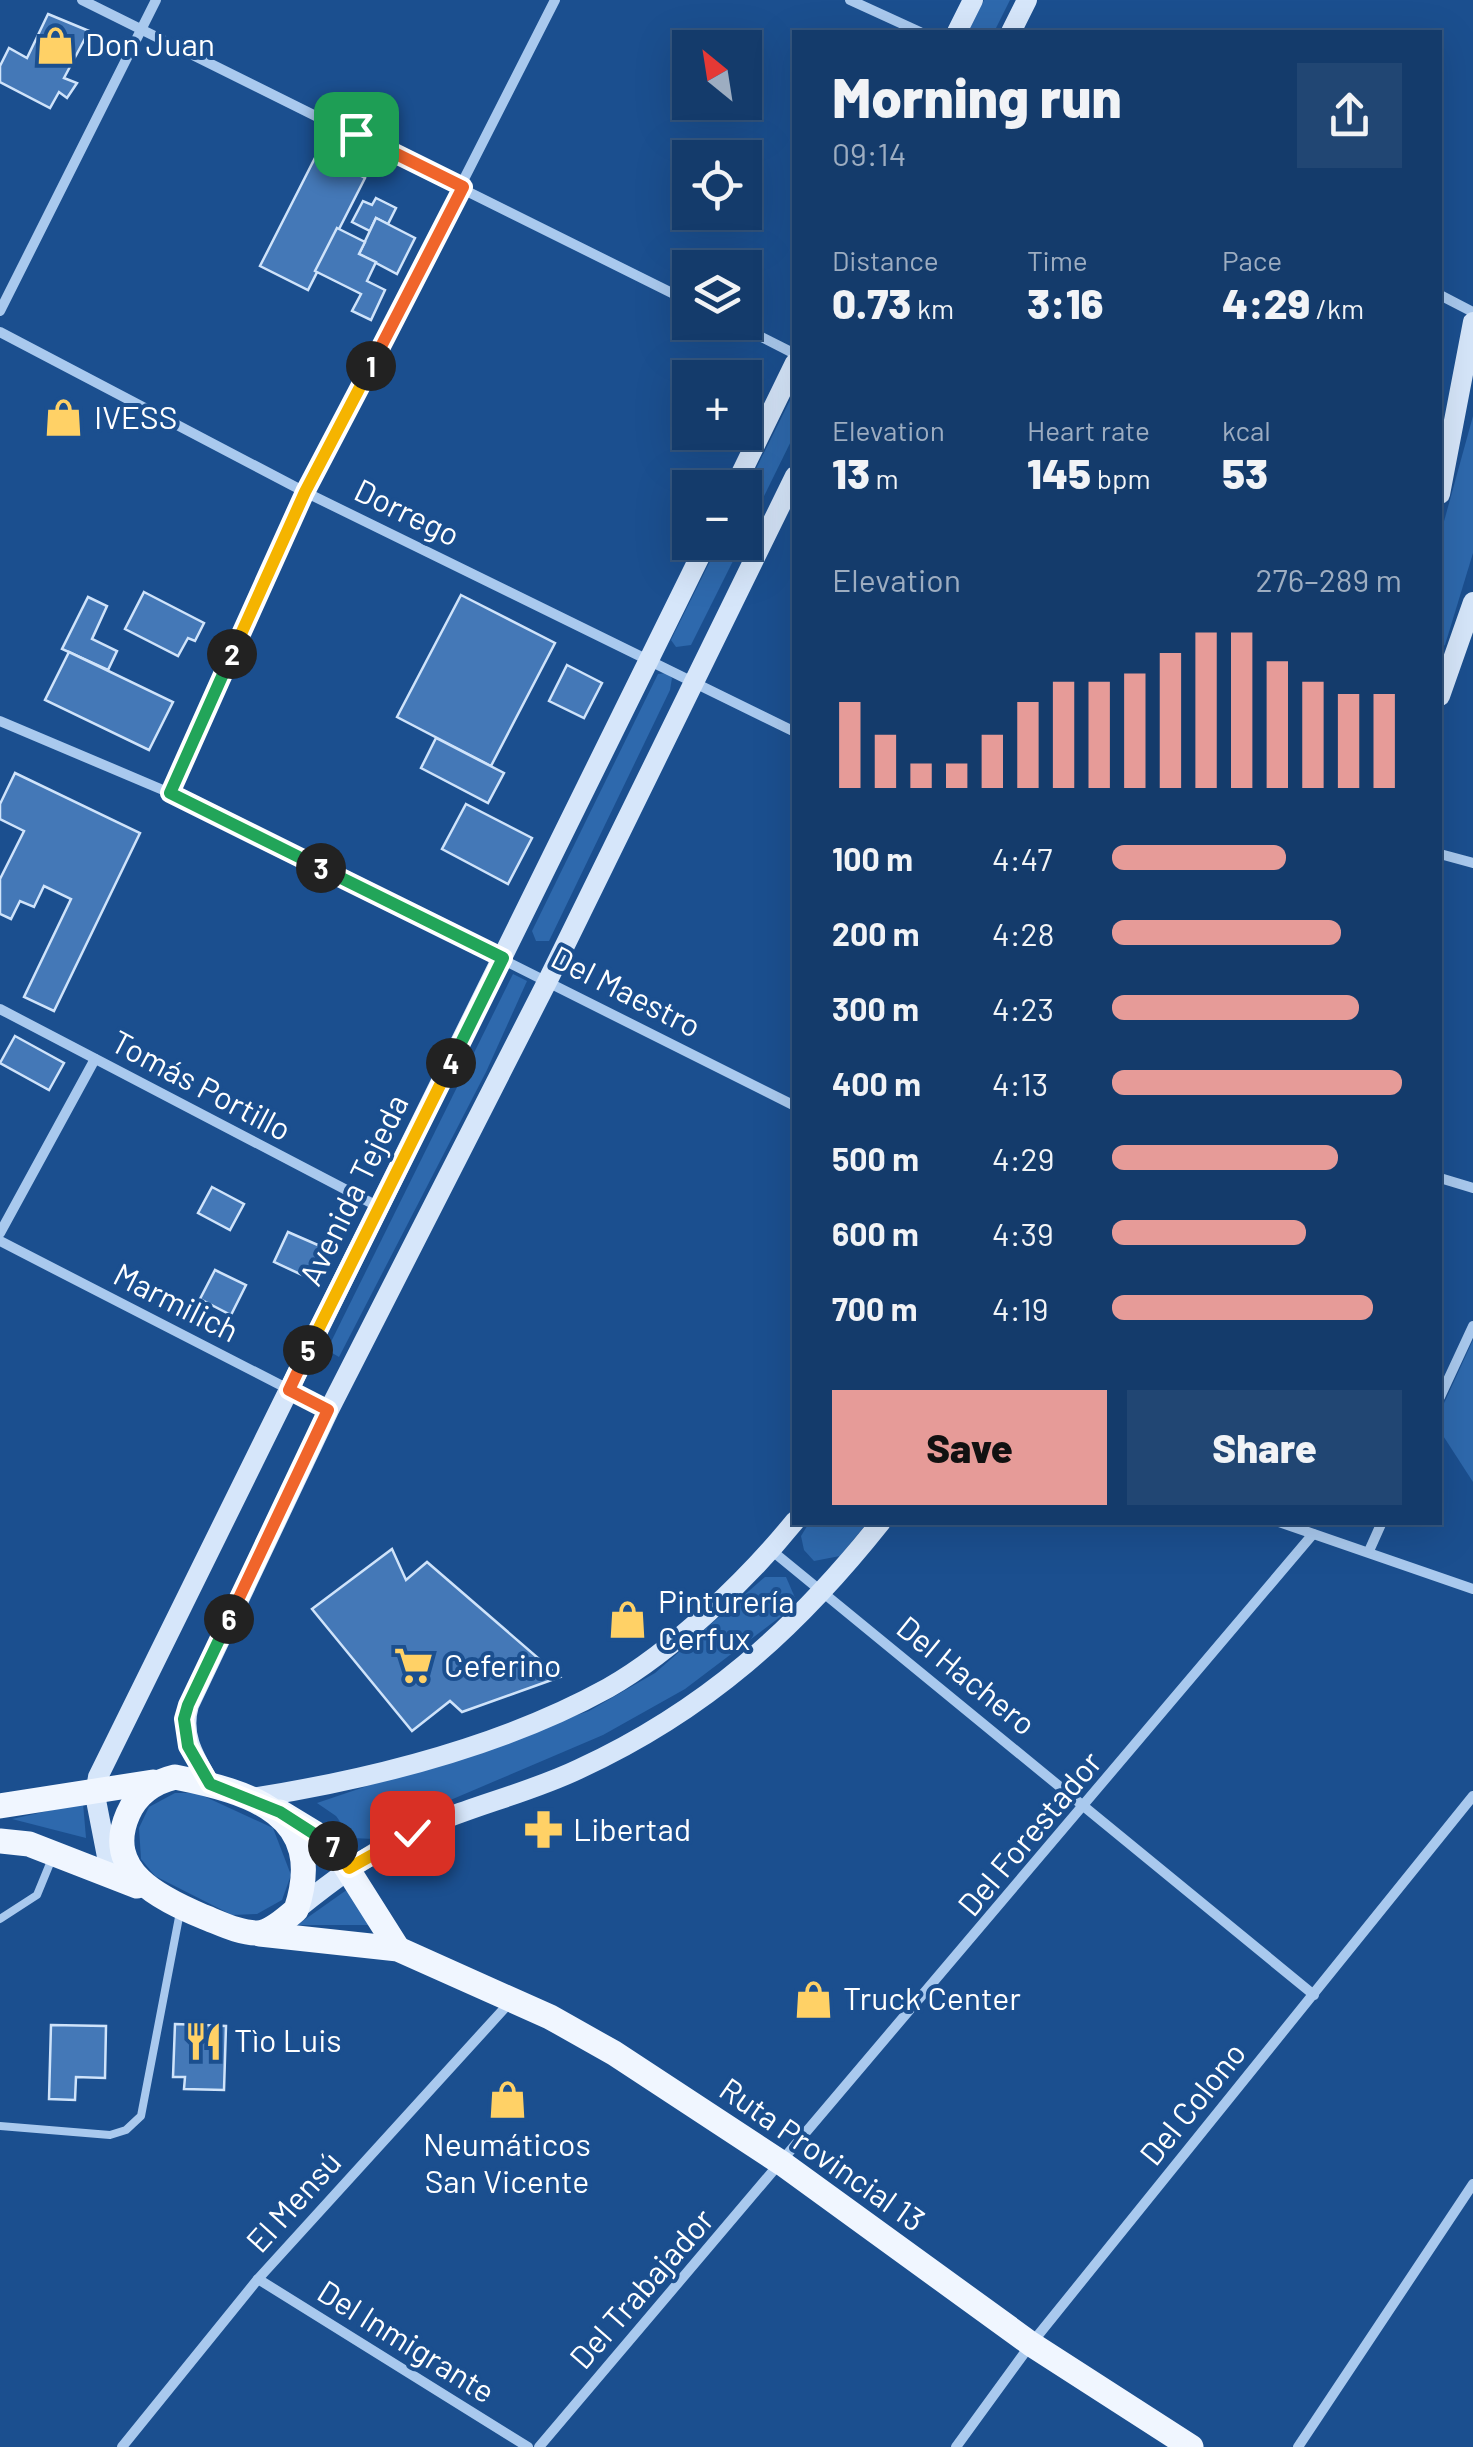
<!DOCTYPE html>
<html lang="en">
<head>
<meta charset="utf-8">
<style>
  body { margin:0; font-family:Barlow,sans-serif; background:#214673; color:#f1f3f6; height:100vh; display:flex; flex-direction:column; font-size:38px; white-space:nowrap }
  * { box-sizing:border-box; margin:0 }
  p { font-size:32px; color:#9dadc1 }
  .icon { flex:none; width:55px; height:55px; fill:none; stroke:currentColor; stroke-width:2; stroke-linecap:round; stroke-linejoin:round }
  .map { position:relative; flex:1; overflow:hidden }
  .drawer { position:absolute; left:792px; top:30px; width:650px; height:1495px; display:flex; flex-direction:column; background:#143b6b; border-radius:0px; box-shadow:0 10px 40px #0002,0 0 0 2px #33557e }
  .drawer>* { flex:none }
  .needle { width:65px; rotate:330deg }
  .tools { position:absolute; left:672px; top:30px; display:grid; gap:20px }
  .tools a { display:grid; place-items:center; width:90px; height:90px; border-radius:0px; background:#143b6b; box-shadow:0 10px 40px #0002,0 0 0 2px #33557e; font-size:50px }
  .pin { position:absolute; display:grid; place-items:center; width:85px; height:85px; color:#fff; margin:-42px; border-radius:20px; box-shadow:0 5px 15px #0006 }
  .km { position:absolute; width:50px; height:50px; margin:-25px; border-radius:50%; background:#222; color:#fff; font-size:28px; line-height:50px; text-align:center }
  .round { display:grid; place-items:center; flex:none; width:105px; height:105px; border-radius:0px; background:#214673 }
  .headline { display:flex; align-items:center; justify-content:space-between; height:170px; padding:0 40px }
  h1 { font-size:55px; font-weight:800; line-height:75px }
  .metrics { display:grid; grid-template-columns:repeat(3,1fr); gap:15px; height:170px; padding:10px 40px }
  .metrics div { display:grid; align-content:center }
  .metrics b { font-size:42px; font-weight:800 }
  .metrics small { font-size:28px; font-weight:400 }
  .metrics p { font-size:28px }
  .chart { height:280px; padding:20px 40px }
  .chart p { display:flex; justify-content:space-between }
  .chart svg { width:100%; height:180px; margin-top:10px; stroke:#e69b98; stroke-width:6 }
  .button { display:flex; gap:20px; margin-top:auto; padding:20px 40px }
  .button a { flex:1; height:115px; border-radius:0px; background:#e69b98; color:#111; font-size:40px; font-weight:800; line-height:115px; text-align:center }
  .button a+a { background:#214673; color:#f1f3f6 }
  ul { padding:0 40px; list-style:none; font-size:32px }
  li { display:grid; grid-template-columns:160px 120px 1fr; align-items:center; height:75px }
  li i { height:25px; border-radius:12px; background:#e69b98 }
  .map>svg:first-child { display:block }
  .green { fill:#2e69ad }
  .building { fill:#4478b7; stroke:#cfe3fa; stroke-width:2.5 }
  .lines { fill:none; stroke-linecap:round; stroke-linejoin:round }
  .service { stroke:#a9c9ee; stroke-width:8 }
  .minor { stroke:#a9c9ee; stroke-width:10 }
  .secondary { stroke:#d6e6fa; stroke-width:20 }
  .primary { stroke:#f0f6ff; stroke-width:25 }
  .split-1-casing { stroke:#fff; stroke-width:20 }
  .split-2-casing { stroke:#fff; stroke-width:20 }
  .split-3-casing { stroke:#fff; stroke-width:20 }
  .split-4-casing { stroke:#fff; stroke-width:20 }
  .split-5-casing { stroke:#fff; stroke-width:20 }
  .split-6-casing { stroke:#fff; stroke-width:20 }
  .split-7-casing { stroke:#fff; stroke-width:20 }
  .split-8-casing { stroke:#fff; stroke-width:20 }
  .split-1 { stroke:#f0652b; stroke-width:12 }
  .split-2 { stroke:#f5b400; stroke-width:12 }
  .split-3 { stroke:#22a559; stroke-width:12 }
  .split-4 { stroke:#22a559; stroke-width:12 }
  .split-5 { stroke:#f5b400; stroke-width:12 }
  .split-6 { stroke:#f0652b; stroke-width:12 }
  .split-7 { stroke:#22a559; stroke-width:12 }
  .split-8 { stroke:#f5b400; stroke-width:12 }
  .labels { text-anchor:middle; stroke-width:8; stroke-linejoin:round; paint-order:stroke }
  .poi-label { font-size:32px; fill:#fff; stroke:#1b4f8f; text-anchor:start }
  .street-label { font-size:32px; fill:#fff; stroke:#1b4f8f }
</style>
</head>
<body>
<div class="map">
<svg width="1473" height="2447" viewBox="0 0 1473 2447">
  <rect width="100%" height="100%" fill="#1b4f8f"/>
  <g class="green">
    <polygon points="984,0 1010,0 994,32 968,32"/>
    <polygon points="795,390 795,433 745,535 745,491"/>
    <polygon points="1473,416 1473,553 1445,645 1440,648 1440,536"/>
    <polygon points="719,543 742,543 691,645 676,647 671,640"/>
    <polygon points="666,673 672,678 670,690 549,941 536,941 532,931 658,674"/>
    <polygon points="513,974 527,981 486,1072 339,1357 327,1350"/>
    <polygon points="1473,1340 1473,1482 1440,1431 1440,1412"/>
    <polygon points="809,1523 867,1523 840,1556 814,1561 804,1550 801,1536"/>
    <polygon points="765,1577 786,1577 796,1600 788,1611 685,1689 603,1735 427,1810 374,1839 352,1838 336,1816 317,1803 589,1711 655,1673"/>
    <polygon points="175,1793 197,1793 273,1828 291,1875 282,1900 257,1914 232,1915 155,1876 141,1859 139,1828 149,1807"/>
    <polygon points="83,1803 86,1838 12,1819"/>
    <polygon points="348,1889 373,1925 297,1925"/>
  </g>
  <g class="building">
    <polygon points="48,14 89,31 64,78 77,83 67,98 59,92 50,108 0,82 0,66 9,48 27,58"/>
    <polygon points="317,154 365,178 308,290 260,266"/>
    <polygon points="376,198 396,208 388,224 376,218 370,231 352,222 363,201 372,205"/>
    <polygon points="376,218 415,238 397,274 359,254"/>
    <polygon points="337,228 365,242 359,254 376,262 367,281 385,290 371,320 352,311 361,294 315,271"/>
    <polygon points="144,592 204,623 195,641 188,638 178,656 125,629"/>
    <polygon points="461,595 555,643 491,766 397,717"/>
    <polygon points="88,597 107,606 92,639 117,651 108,670 62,649"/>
    <polygon points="69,652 173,702 149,750 45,700"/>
    <polygon points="567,665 602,683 584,718 549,701"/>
    <polygon points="436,738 504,773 488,803 421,768"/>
    <polygon points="15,773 140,833 54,1011 24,997 71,899 44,886 34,907 20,901 11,919 0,914 0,879 24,831 0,819 0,804"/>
    <polygon points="466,804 532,838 508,884 442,849"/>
    <polygon points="15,1036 64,1063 49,1090 0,1063"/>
    <polygon points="212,1187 244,1204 230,1230 198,1213"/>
    <polygon points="288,1232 327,1249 313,1280 274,1262"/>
    <polygon points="215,1270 246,1285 231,1315 200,1299"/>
    <polygon points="392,1549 406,1580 427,1562 560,1677 462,1712 450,1701 412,1731 312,1609"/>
    <polygon points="175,2024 226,2026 224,2090 184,2089 185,2077 173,2077"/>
    <polygon points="51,2025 106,2026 105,2078 76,2077 75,2100 49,2099"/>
  </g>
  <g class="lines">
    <g class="service">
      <polyline points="0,1919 37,1895 53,1856"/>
      <polyline points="0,2126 110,2135 126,2130 141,2116 180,1912"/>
    </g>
    <g class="minor">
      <polyline points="82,0 690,302"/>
      <polyline points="850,0 920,32"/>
      <polyline points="1440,295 1473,312"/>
      <polyline points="0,311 156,0"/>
      <polyline points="732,322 795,354"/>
      <polyline points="0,332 305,492 795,732"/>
      <polyline points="0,721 170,793 795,1106"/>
      <polyline points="170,793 305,492 555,0"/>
      <polyline points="1440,854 1473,863"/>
      <polyline points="0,1009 379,1207"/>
      <polyline points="1440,1178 1473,1188"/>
      <polyline points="0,1233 95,1059"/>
      <polyline points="0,1241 329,1410"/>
      <polyline points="1440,1397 1473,1326"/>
      <polyline points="1279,1522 1473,1589"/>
      <polyline points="771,1550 1314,1995"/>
      <polyline points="1369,1551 1382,1522"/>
      <polyline points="258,2279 528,2447"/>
      <polyline points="122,2447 258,2279 512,2000"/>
      <polyline points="539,2447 1313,1534"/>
      <polyline points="956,2447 1031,2344 1473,1796"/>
      <polyline points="1298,2447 1473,2184"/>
    </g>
    <g class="secondary">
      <polyline points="957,32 973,0"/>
      <polyline points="1011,32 1027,0"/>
      <polyline points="734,488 795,363"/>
      <polyline points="1440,494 1473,322"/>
      <polyline points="1440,696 1473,602"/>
      <path d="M210,1784C195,1758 180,1736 189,1705L329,1410L548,980L795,476"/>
      <path d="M252,1798C372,1779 501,1747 608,1688C673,1651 748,1579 795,1521"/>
      <polyline points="110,1872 95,1795 98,1777 707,542"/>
      <path d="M296,1910C332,1881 368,1854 409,1834C464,1807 525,1795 579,1769C705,1711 796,1629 881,1522"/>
    </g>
    <g class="primary">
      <path d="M175,1777C250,1792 328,1814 296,1910C286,1918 271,1933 257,1933C239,1933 220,1923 204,1917C159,1898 103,1871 128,1814C137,1793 154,1782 175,1777Z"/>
      <polyline points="0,1806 153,1782"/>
      <polyline points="280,1812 331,1843 398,1949"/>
      <polyline points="0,1841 29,1844 137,1886"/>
      <polyline points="260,1934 398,1949 550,2017 614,2053 783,2164 1031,2344 1191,2447"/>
    </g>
  </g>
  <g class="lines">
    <defs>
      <polyline id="split-1" points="356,134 463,187 371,366"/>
      <polyline id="split-2" points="232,654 305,492 371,366"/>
      <polyline id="split-3" points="232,654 170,793 321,868"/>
      <polyline id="split-4" points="321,868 503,958 451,1063"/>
      <polyline id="split-5" points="308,1350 451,1063"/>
      <polyline id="split-6" points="229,1619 328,1410 289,1390 308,1350"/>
      <polyline id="split-7" points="229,1619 188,1705 184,1719 188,1746 210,1784 280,1812 333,1846"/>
      <polyline id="split-8" points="333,1846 349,1868 412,1833"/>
    </defs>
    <use href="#split-1" class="split-1-casing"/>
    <use href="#split-2" class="split-2-casing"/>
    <use href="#split-3" class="split-3-casing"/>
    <use href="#split-4" class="split-4-casing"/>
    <use href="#split-5" class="split-5-casing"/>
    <use href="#split-6" class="split-6-casing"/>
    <use href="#split-7" class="split-7-casing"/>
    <use href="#split-8" class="split-8-casing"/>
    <use href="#split-1" class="split-1"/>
    <use href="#split-2" class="split-2"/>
    <use href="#split-3" class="split-3"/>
    <use href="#split-4" class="split-4"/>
    <use href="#split-5" class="split-5"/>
    <use href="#split-6" class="split-6"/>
    <use href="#split-7" class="split-7"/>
    <use href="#split-8" class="split-8"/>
  </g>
  <defs>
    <symbol id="shop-bare" viewBox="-9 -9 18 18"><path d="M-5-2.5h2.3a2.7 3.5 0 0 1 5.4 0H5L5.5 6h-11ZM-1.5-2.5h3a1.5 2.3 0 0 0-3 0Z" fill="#ffd166" stroke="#1b4f8f" stroke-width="2.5" paint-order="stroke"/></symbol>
    <symbol id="supermarket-bare" viewBox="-9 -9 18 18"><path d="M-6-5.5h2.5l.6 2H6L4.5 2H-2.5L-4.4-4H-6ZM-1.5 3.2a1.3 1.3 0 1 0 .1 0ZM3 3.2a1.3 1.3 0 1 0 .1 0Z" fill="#ffd166" stroke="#1b4f8f" stroke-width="2.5" paint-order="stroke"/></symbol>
    <symbol id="pharmacy-bare" viewBox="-9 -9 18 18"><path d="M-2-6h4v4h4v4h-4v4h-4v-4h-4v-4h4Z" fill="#ffd166" stroke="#1b4f8f" stroke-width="2.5" paint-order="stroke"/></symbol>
    <symbol id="restaurant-bare" viewBox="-9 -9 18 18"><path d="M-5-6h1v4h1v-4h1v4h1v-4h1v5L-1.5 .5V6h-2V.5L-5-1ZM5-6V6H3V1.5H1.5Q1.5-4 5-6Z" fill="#ffd166" stroke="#1b4f8f" stroke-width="2.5" paint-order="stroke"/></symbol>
  </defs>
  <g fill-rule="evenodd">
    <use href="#shop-bare" x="28" y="18" width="55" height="55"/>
    <use href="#shop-bare" x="36" y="390" width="55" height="55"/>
    <use href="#shop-bare" x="600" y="1592" width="55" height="55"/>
    <use href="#supermarket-bare" x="386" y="1638" width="55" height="55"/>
    <use href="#pharmacy-bare" x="516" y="1802" width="55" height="55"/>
    <use href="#shop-bare" x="786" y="1972" width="55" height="55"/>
    <use href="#restaurant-bare" x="176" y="2014" width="55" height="55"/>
    <use href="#shop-bare" x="480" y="2072" width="55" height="55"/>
  </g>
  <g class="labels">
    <g class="poi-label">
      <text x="85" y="56">Don Juan</text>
      <text x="94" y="429">IVESS</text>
      <text x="658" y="1613">Pinturería<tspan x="658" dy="37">Cerfux</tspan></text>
      <text x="444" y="1677">Ceferino</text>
      <text x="573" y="1841">Libertad</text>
      <text x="843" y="2010">Truck Center</text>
      <text x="234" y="2052">Tìo Luis</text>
      <text x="507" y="2156" text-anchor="middle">Neumáticos<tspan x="507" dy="37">San Vicente</tspan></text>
    </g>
    <g class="street-label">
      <text transform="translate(407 513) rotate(26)" y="11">Dorrego</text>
      <text transform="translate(626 992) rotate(27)" y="11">Del Maestro</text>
      <text transform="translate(201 1086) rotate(28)" y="11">Tomás Portillo</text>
      <text transform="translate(354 1190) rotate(-64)" y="11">Avenida Tejeda</text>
      <text transform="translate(176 1303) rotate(27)" y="11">Marmilich</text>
      <text transform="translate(966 1676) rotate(39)" y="11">Del Hachero</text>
      <text transform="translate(1030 1834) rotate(-50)" y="11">Del Forestador</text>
      <text transform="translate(1193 2104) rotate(-51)" y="11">Del Colono</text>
      <text transform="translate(822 2155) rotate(35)" y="11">Ruta Provincial 13</text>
      <text transform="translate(294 2202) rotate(-48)" y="11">El Mensú</text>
      <text transform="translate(642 2289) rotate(-49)" y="11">Del Trabajador</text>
      <text transform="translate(406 2342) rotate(32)" y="11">Del Inmigrante</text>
    </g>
  </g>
</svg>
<div class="tools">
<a><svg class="needle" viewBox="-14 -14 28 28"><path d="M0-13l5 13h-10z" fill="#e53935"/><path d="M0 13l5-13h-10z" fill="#9dadc1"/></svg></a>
<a><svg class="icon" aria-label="locate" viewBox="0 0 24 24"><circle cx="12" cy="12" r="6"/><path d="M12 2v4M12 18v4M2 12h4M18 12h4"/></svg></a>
<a><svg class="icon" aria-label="layers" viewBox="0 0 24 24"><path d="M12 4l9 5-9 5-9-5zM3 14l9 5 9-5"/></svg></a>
<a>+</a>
<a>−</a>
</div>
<div class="pin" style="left:356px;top:134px;background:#1e9e55"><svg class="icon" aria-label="arrive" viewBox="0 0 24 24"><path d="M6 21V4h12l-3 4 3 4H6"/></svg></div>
<div class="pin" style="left:412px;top:1833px;background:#d93025"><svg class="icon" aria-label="check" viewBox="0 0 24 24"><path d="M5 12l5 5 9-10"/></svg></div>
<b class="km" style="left:371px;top:366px">1</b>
<b class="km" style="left:232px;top:654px">2</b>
<b class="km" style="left:321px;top:868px">3</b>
<b class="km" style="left:451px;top:1063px">4</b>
<b class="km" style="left:308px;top:1350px">5</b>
<b class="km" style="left:229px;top:1619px">6</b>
<b class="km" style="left:333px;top:1846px">7</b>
<section class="drawer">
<div class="headline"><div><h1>Morning run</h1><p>09:14</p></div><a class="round"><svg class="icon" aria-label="share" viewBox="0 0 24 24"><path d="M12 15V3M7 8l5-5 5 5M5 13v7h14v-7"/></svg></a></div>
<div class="metrics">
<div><p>Distance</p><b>0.73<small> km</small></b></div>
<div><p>Time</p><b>3:16</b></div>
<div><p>Pace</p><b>4:29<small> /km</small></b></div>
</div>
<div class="metrics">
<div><p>Elevation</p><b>13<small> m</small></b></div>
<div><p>Heart rate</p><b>145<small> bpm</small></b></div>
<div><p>kcal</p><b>53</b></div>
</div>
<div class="chart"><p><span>Elevation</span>276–289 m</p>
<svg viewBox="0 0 160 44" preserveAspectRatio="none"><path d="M5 44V23M15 44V31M25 44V38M35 44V38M45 44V31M55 44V23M65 44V18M75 44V18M85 44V16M95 44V11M105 44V6M115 44V6M125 44V13M135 44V18M145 44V21M155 44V21"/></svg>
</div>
<ul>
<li><b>100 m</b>4:47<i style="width:60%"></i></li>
<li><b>200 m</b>4:28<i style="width:79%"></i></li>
<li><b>300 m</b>4:23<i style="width:85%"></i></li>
<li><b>400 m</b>4:13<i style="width:100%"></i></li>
<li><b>500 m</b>4:29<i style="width:78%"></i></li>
<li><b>600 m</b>4:39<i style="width:67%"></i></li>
<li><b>700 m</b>4:19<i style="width:90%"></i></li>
</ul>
<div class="button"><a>Save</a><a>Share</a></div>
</section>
</div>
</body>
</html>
